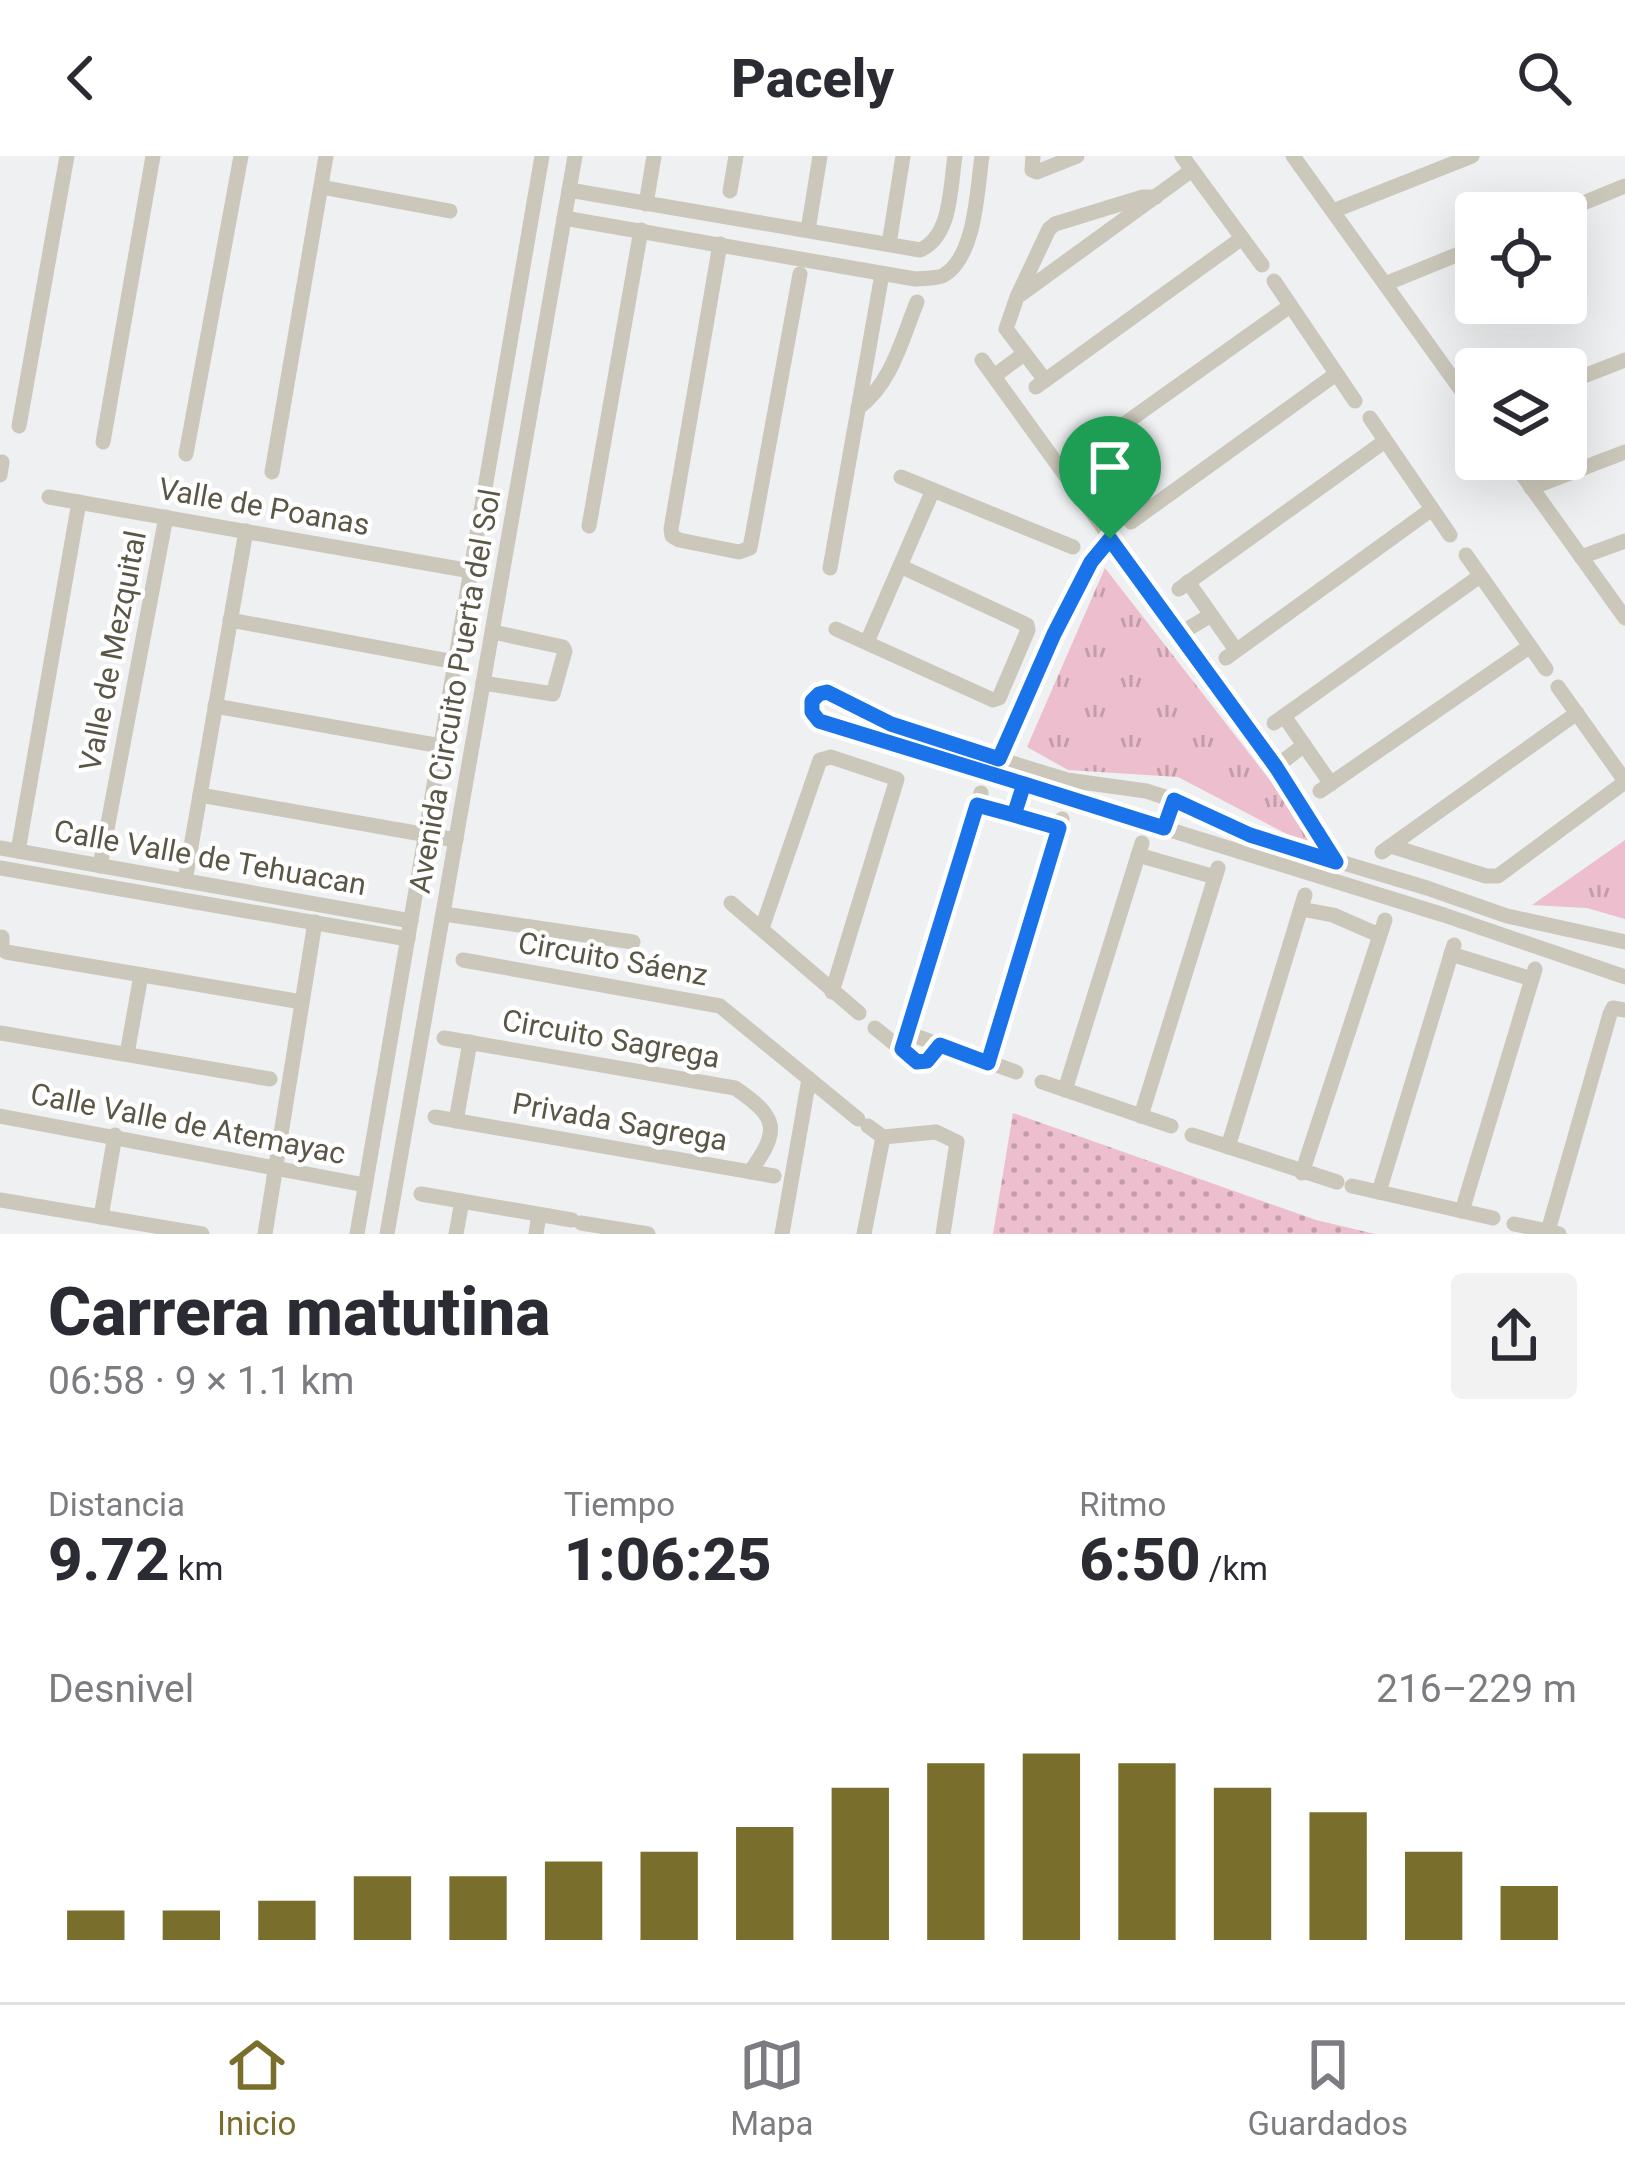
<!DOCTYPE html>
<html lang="es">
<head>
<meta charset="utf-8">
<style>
  body { margin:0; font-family:Roboto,sans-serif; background:#f2f2f3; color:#2b2b33; height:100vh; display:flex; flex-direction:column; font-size:45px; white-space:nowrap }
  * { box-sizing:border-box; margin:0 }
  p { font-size:39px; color:#7c7c81 }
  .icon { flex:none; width:66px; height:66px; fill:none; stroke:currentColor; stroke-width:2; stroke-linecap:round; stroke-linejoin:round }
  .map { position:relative; height:1078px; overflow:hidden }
  .panel { display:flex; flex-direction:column; background:#fff; flex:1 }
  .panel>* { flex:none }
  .tools { position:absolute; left:1455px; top:36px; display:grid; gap:24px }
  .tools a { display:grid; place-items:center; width:132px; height:132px; border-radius:12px; background:#fff; box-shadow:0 12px 48px #0002; font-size:60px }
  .pin { position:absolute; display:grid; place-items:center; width:102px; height:102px; color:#fff; margin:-123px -51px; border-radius:50% 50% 50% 0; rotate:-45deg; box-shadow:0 0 12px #0007 }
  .pin .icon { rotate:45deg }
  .round { display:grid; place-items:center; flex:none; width:126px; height:126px; border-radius:12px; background:#f2f2f3 }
  .head { display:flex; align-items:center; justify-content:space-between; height:204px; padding:0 48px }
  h1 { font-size:66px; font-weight:800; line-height:90px }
  .stats { display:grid; grid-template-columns:repeat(3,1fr); gap:18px; height:204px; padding:12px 48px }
  .stats div { display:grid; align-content:center }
  .stats b { font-size:60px; font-weight:800 }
  .stats small { font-size:33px; font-weight:400 }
  .stats p { font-size:33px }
  .chart { height:336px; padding:24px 48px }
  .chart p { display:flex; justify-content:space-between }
  .chart svg { width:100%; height:216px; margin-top:12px; stroke:#796e2b; stroke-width:6 }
  header { display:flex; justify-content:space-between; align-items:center; height:156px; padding:0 48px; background:#fff; font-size:54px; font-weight:800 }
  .dock { display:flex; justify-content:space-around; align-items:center; height:168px; border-top:3px solid #e1e1e2; background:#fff; font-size:33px; color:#7c7c81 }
  .dock a { display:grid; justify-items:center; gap:6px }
  .dock .current { color:#796e2b }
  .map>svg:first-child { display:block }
  .grass { fill:url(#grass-dots) }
  .park { fill:url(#park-tufts) }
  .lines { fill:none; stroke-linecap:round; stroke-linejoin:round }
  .minor { stroke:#cbc7ba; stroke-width:15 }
  .route-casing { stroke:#fff; stroke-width:24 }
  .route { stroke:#1a73e8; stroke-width:15 }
  .labels { text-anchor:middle; stroke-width:9; stroke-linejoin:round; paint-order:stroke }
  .street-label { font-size:30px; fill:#5b5747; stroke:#fff }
</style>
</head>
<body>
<header><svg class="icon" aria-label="back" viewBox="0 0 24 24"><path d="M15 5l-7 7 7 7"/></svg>Pacely<svg class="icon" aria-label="search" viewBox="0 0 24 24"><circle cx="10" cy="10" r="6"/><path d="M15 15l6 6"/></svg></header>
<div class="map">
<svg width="1625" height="1078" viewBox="0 0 1625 1078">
  <defs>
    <pattern id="grass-dots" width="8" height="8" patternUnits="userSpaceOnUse" patternTransform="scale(3)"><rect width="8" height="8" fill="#edbecd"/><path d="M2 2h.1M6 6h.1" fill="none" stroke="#c39da8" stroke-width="1.8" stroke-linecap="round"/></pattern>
    <pattern id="park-tufts" width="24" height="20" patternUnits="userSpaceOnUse" patternTransform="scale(3)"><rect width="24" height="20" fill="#edbecd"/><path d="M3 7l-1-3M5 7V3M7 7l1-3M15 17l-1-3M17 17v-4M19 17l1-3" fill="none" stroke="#c39da8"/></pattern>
  </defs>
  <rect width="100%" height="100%" fill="#eef0f1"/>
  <polygon class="grass" points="1013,957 1316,1064 1375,1078 993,1078"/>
  <g class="park">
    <polygon points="1105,412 1329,700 1178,621 1068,614 1027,591"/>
    <polygon points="1625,684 1625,763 1587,752 1532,749"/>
  </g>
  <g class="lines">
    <g class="minor">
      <polyline points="1033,0 1032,14 1037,16 1077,0"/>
      <polyline points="1182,0 1262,109"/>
      <polyline points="1293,0 1476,255"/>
      <polyline points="321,31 450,55"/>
      <path d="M569,34L920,94C952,80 950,31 955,0"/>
      <polyline points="730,35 736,0"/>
      <polyline points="646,48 654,0"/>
      <polyline points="1333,55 1472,0"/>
      <polyline points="1559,57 1625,30"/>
      <path d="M564,62L915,123C924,122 937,123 944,119C976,100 977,33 982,0"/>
      <polyline points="808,74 820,0"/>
      <polyline points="720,88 671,373 672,380 679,384 739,396 750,392 800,118"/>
      <polyline points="889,88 903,0"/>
      <polyline points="1274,125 1355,245"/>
      <polyline points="1385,128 1476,91"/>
      <polyline points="1020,139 1192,14"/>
      <polyline points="982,204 1276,611 1336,706"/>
      <polyline points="994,220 1024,198"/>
      <polyline points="1045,224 1006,173 1017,141 1049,73 1055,68 1143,41 1156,41"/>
      <polyline points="1566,227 1625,204"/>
      <polyline points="1036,231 1242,82"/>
      <path d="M858,252C891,229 902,183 917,146"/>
      <polyline points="1370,262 1450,379"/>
      <polyline points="19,270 67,0"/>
      <polyline points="103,286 153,0"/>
      <polyline points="1091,291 1139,360"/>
      <polyline points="186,298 241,0"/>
      <polyline points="1082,298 1290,150"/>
      <polyline points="1511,303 1625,462"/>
      <polyline points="272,316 326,0"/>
      <polyline points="0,319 2,306"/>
      <polyline points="901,321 1073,391"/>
      <polyline points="1531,332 1625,296"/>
      <polyline points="49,341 471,415"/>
      <polyline points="1081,344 1113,322"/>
      <polyline points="1131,366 1336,218"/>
      <polyline points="589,370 641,74"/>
      <polyline points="1466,399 1546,513"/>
      <polyline points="1581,401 1625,385"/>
      <polyline points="830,412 882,118"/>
      <polyline points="1188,426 1236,494"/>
      <polyline points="1179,433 1385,285"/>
      <polyline points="230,464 455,506"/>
      <polyline points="836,473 993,544 999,542 1028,474 1027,469 900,410"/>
      <polyline points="1181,477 1211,459"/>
      <polyline points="867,486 933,334"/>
      <polyline points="1226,502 1432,353"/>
      <polyline points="483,527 553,538 565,495 563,491 493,476"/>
      <polyline points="1558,531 1625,625"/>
      <polyline points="215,550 441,590"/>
      <polyline points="1284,560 1331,628"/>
      <polyline points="1274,567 1480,420"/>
      <polyline points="999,603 1055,478 1091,406 1110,383"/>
      <polyline points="1276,611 1304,589"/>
      <polyline points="1320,635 1529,491"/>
      <polyline points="200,639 456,684"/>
      <polyline points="977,649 1059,672"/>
      <polyline points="1391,690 1486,720 1498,720 1625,626"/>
      <polyline points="0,692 411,765"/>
      <polyline points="18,695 79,346"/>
      <polyline points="1382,696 1577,557"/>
      <polyline points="1138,699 1215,721"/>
      <polyline points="100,710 166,361"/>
      <polyline points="0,712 408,783"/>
      <polyline points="185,725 246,375"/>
      <polyline points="731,747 859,857"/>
      <polyline points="1301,753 1333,759 1379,779"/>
      <polyline points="444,758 633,786"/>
      <polyline points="762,772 820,604 831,601 897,623 832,836"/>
      <polyline points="2,781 2,792 6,796 302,846"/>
      <polyline points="1625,786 1507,760 1427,732 1250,679 1174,644 1146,635 1067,624 999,603 891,568 827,536 819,538 812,545 812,556 819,565 1444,759 1625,821"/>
      <polyline points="1451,798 1532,823"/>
      <polyline points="463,804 720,850 858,963"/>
      <polyline points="875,872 917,906 923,907 940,889"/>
      <polyline points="0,877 270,923"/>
      <polyline points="907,877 1016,916"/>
      <path d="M444,882L735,932C779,962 780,974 750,1016"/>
      <polyline points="902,893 981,637"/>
      <polyline points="127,898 141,819"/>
      <polyline points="988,907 1062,663"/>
      <polyline points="1042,926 1171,970"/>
      <polyline points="1065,934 1142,687"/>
      <polyline points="0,960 365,1029"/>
      <polyline points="1141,960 1218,712"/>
      <polyline points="435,961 774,1020"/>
      <polyline points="456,965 470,886"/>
      <polyline points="868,970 883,981 936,976 957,986 943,1078"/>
      <polyline points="1192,979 1337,1026"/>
      <polyline points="1228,991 1305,739"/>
      <polyline points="1302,1017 1385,764"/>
      <polyline points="1352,1030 1493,1062"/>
      <polyline points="1379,1036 1454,789"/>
      <polyline points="421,1038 572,1064"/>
      <polyline points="0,1044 202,1078"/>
      <polyline points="1462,1055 1535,813"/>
      <polyline points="101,1061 115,979"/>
      <polyline points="581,1067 648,1078"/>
      <polyline points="1514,1068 1548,1075"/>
      <polyline points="265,1078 315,766"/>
      <polyline points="357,1078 542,0"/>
      <polyline points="387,1078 575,0"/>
      <polyline points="456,1078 462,1045"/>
      <polyline points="536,1078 539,1059"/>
      <polyline points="782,1078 809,923"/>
      <polyline points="864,1078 883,981"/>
      <polyline points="1559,1078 1548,1075 1610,858 1613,852 1625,854"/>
    </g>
  </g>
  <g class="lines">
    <defs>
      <polyline id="route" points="1110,383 1091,406 1054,478 999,603 891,568 827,536 819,538 812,545 812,556 819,565 1024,628 1014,659 977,649 902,893 917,906 927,905 940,889 988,907 1059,672 1014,659 1024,628 1164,672 1174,644 1250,679 1336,706 1276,611 1110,383"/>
    </defs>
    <use href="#route" class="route-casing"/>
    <use href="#route" class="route"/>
  </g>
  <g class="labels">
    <g class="street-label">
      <text transform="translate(264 351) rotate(10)" y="10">Valle de Poanas</text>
      <text transform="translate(113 495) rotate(-79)" y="10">Valle de Mezquital</text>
      <text transform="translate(455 535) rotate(-80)" y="10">Avenida Circuito Puerta del Sol</text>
      <text transform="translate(210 702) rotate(10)" y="10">Calle Valle de Tehuacan</text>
      <text transform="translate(613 803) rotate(10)" y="10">Circuito Sáenz</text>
      <text transform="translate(611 883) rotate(10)" y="10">Circuito Sagrega</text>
      <text transform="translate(620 966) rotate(10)" y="10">Privada Sagrega</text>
      <text transform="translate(188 968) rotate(11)" y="10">Calle Valle de Atemayac</text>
    </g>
  </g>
</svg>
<div class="tools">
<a><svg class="icon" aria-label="locate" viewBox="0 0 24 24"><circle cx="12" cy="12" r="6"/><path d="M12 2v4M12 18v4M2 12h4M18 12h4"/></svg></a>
<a><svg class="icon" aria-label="layers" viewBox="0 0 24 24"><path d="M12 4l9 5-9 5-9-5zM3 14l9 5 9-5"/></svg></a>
</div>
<div class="pin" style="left:1110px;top:383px;background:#1e9e55"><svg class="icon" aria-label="arrive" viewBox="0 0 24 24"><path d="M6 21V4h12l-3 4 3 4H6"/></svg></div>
</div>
<section class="panel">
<div class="head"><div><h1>Carrera matutina</h1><p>06:58 · 9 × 1.1 km</p></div><a class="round"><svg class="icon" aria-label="share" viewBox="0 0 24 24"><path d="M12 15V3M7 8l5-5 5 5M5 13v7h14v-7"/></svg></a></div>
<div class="stats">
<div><p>Distancia</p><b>9.72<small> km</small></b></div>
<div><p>Tiempo</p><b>1:06:25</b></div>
<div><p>Ritmo</p><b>6:50<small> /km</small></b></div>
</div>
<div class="chart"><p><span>Desnivel</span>216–229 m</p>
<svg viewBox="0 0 160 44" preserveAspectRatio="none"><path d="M5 44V38M15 44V38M25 44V36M35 44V31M45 44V31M55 44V28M65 44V26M75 44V21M85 44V13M95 44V8M105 44V6M115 44V8M125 44V13M135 44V18M145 44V26M155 44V33"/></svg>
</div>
</section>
<nav class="dock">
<a class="current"><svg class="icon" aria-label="home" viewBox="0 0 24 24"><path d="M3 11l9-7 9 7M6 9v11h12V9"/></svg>Inicio</a>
<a><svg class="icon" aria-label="map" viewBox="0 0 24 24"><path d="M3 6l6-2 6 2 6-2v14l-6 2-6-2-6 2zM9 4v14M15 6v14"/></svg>Mapa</a>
<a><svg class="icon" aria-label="saved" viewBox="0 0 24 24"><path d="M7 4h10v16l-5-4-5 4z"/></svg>Guardados</a>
</nav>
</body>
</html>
